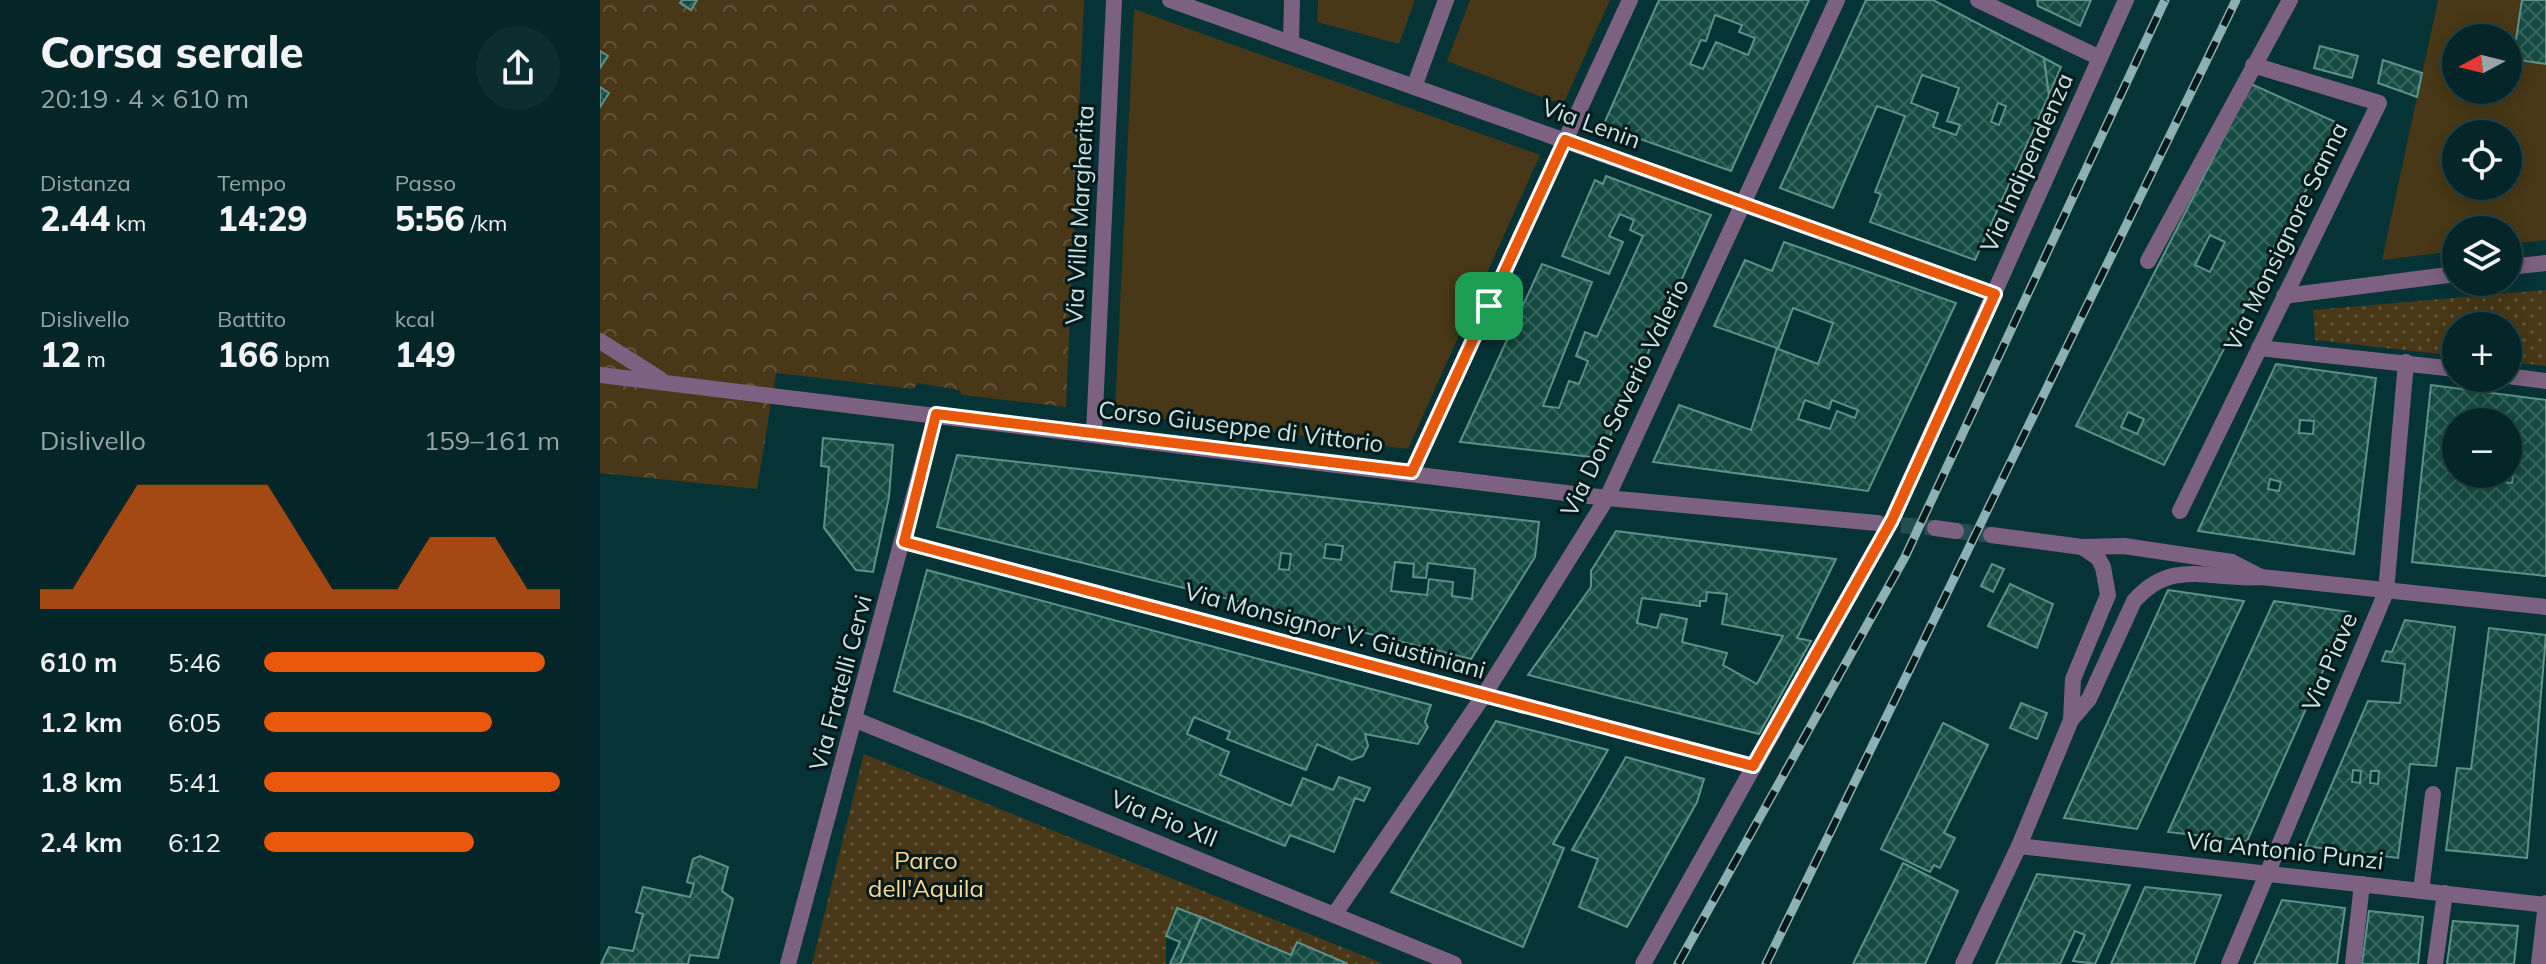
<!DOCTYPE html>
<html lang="it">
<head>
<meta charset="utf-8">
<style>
  body { margin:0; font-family:Mulish,sans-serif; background:#0d2e30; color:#f1f3f6; height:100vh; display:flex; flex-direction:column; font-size:30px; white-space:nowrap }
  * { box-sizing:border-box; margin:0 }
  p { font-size:26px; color:#97a5a8 }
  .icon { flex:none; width:44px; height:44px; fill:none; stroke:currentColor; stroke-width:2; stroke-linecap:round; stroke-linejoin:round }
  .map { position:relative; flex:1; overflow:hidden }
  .sheet { display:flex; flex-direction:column; background:#042628; width:600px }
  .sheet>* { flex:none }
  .needle { width:52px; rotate:263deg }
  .buttons { position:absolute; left:1842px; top:24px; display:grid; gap:16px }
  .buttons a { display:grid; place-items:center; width:80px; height:80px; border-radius:50%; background:#042628; box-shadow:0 4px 20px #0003,0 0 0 2px #254345; font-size:40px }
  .pin { position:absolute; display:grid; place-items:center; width:68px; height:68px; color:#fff; margin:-34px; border-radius:16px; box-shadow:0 4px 12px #0006 }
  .round { display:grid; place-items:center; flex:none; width:84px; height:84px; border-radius:42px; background:#0d2e30 }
  .overview { display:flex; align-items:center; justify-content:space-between; height:136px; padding:0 40px }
  h1 { font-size:44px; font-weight:800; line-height:60px }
  .stats { display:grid; grid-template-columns:repeat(3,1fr); gap:12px; height:136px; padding:8px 40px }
  .stats div { display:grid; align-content:center }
  .stats b { font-size:34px; font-weight:800 }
  .stats small { font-size:22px; font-weight:400 }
  .stats p { font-size:22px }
  .chart { height:224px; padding:16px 40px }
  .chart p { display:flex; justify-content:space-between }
  .chart svg { width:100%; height:144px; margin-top:8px; fill:#ea580c; opacity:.7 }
  ul { padding:0 40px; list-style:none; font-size:26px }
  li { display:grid; grid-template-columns:128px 96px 1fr; align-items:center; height:60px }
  li i { height:20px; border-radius:10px; background:#ea580c }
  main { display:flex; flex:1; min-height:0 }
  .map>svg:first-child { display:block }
  .green { fill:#483817; fill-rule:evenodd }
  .forest { fill:url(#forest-crowns) }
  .park { fill:url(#park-dots) }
  .building { fill:url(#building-cross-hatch); stroke:#5e9289; stroke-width:2; fill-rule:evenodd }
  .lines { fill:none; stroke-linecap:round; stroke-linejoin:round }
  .tertiary-tunnel { stroke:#234e51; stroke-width:16; stroke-dasharray:16 8; stroke-linecap:butt }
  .minor { stroke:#7d6182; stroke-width:16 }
  .tertiary { stroke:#7d6182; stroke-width:16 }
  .rail-casing { stroke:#8fb0b2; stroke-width:9 }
  .rail { stroke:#03191a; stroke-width:6; stroke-dasharray:18; stroke-linecap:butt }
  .route-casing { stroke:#fff; stroke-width:16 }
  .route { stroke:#ea580c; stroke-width:10 }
  .labels { text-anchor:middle; stroke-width:6; stroke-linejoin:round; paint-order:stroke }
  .street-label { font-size:24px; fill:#cae5e7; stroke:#03191a }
  .park-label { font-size:24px; fill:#ffd891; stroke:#03191a }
</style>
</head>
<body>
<main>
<section class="sheet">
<div class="overview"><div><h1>Corsa serale</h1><p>20:19 · 4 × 610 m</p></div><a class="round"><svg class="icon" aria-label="share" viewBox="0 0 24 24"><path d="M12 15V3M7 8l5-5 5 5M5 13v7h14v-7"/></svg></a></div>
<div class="stats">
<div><p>Distanza</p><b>2.44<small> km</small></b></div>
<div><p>Tempo</p><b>14:29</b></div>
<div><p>Passo</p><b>5:56<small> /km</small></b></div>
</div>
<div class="stats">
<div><p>Dislivello</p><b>12<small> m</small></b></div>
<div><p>Battito</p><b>166<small> bpm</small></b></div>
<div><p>kcal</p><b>149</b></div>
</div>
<div class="chart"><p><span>Dislivello</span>159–161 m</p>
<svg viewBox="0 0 160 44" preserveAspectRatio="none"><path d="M0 44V38L10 38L20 22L30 6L40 6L50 6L60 6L70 6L80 22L90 38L100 38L110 38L120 22L130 22L140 22L150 38L160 38V44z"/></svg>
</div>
<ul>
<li><b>610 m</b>5:46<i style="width:95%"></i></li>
<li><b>1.2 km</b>6:05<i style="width:77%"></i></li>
<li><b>1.8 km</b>5:41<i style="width:100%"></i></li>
<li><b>2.4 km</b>6:12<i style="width:71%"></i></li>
</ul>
</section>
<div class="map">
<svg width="1946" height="964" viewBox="0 0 1946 964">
  <defs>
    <pattern id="forest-crowns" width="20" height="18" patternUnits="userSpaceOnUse" patternTransform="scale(2)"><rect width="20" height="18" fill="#483817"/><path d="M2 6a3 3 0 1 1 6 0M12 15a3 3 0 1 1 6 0" fill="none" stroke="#615539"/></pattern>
    <pattern id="park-dots" width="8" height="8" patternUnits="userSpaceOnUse" patternTransform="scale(2)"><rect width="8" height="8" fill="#483817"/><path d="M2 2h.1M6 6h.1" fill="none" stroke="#615539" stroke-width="1.8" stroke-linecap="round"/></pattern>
    <pattern id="building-cross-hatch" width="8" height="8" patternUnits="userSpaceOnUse" patternTransform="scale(2)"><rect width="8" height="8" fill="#144b43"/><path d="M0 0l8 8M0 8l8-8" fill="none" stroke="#35655e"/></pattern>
  </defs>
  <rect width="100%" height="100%" fill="#063336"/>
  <g class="green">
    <polygon points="718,0 815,0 799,44 717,22"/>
    <polygon points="870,0 1010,0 965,100 952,101 847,61"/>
    <path d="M1838,0H1946V240L1908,244V230H1856V251L1782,260ZM1856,38H1908V90H1856ZM1856,134H1908V186H1856Z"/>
    <polygon points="534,9 940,155 808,449 515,413"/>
  </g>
  <polygon class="forest" points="0,0 484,0 466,407 362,395 359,390 318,383 313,389 176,373 157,489 0,473"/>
  <g class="park">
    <polygon points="1946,290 1946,366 1908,362 1908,326 1856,326 1856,356 1715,340 1713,310"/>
    <polygon points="264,754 784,964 715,964 577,908 566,936 566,964 212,964"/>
  </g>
  <g class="building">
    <polygon points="82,0 97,0 91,10 80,3"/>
    <path d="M1059,0H1209L1131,171L1003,126ZM1115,15L1142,25L1139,32L1155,38L1148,55L1116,42L1103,69L1090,64L1101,40L1106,41Z"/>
    <path d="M1266,0H1333L1444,58L1449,95L1375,260L1270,222L1281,194L1275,192L1305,116L1277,106L1233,208L1180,188ZM1322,75L1359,88L1347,121L1360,125L1356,135L1333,127L1338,113L1311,103ZM1398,103L1406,106L1399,125L1391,122Z"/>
    <polygon points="1437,0 1491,0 1480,26 1438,6"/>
    <polygon points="1922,0 1946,0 1946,64 1913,59"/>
    <polygon points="1720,46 1758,56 1752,78 1714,68"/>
    <polygon points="0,51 8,56 0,68"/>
    <polygon points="1444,58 1461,67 1449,95"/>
    <polygon points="1783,60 1822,73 1817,97 1778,83"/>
    <path d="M1651,84L1740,124L1564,465L1476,426ZM1610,235L1625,242L1610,272L1595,265ZM1528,412L1544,419L1537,434L1521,427Z"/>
    <polygon points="0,87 9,93 0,107"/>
    <polygon points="1006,176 1111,215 1000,458 860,442 942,264 992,282 943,406 959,408 969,381 979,384 988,361 976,356 985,332 997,337 1043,236 1030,230 1034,220 1020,214 1009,236 1023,242 1009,274 962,256 995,180 1003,184"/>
    <path d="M1184,242L1356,303L1268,491L1053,462L1079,405L1151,430L1177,348L1114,326L1145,260L1172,271ZM1193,308L1233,323L1218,364L1178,349ZM1205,400L1229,409L1232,400L1258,410L1255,418L1237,411L1230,429L1198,419Z"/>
    <path d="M1676,364L1776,378L1754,554L1598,531ZM1700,420L1714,421L1713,434L1699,433ZM1670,479L1681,482L1679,491L1668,489Z"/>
    <path d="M1831,385L1946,400V576L1812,562ZM1856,422H1908V451L1916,452L1912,483L1890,480V474H1856Z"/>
    <polygon points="223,438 293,445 289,497 273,572 256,570 224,528 229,467 221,466"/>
    <path d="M357,455L939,522L935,557L871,659L337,527ZM726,544L743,546L741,560L724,558ZM681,553L691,554L689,570L679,569ZM795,562L814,564L813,577L826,578L828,563L875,569L872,599L852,596L853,582L829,579L827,595L791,591Z"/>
    <path d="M1016,531L1236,559L1197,638L1211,641L1159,734L928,675L991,587V571ZM1107,592L1127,594L1122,624L1183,636L1157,684L1123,665L1127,653L1082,642L1087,619L1061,614L1057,628L1037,623L1042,598L1100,606V601H1106Z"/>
    <polygon points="1392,564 1404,569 1393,592 1381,586"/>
    <polygon points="327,570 831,705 825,722 828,727 818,744 765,734 768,746 763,756 752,760 717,744 706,770 627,739 630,732 594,717 587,734 629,752 620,775 691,806 703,778 733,790 739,777 770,788 764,801 755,798 734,852 690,835 685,846 384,723 294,691"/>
    <polygon points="1410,584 1453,604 1437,648 1388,626"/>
    <polygon points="1568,590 1644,601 1537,829 1464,818"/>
    <polygon points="1674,601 1749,612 1647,841 1568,832"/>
    <path d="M1805,620L1855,627L1836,766L1810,764L1798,858L1705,846L1768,701L1800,703L1805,664L1782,661L1786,651L1792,652ZM1753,770L1761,771L1760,783L1752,782ZM1771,771H1779L1778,784L1770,783Z"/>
    <polygon points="1889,628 1946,635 1927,858 1846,850 1857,768 1871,769"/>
    <polygon points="1421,703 1447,713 1437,739 1410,728"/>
    <polygon points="896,721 1008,750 953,844 964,848 923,947 791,892"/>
    <polygon points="1343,723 1388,745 1344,833 1355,838 1340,868 1334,865 1330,872 1281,849"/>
    <polygon points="1026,757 1104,779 1097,802 1027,927 979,907 998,859 972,850"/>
    <polygon points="100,856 128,867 122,891 133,899 118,958 90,955 88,964 1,964 9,947 33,951 43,914 36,912 43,887 90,897 94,884 87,882 93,859"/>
    <polygon points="1303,863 1358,891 1325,964 1253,964"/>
    <polygon points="1437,874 1530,885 1495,964 1473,961 1485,935 1475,931 1460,964 1396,964"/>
    <polygon points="1545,887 1621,895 1594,964 1511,964"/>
    <polygon points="1682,900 1745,908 1737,964 1654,964"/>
    <polygon points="577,908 601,917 580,964 570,964 580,942 566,936"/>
    <polygon points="1769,911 1823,917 1818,964 1762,964"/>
    <polygon points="601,917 691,955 697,942 748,964 580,964"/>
    <polygon points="1853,921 1918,926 1914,964 1847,964"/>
  </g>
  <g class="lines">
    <g class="tertiary-tunnel">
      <polyline points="1277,523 1335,528"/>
      <polyline points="1356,531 1391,535"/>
    </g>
    <g class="minor">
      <polyline points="570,0 1395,294"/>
      <polyline points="1378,0 1500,58"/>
      <polyline points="691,43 692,0"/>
      <polyline points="814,87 846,0"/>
      <polyline points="1548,261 1690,0"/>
      <polyline points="1908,267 1946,263"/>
      <polyline points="1684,296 1856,274"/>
      <polyline points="1659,348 1856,369"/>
      <polyline points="1908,376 1946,381"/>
      <polyline points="494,433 514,0"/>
      <polyline points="812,472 1030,0"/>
      <polyline points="1580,511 1779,103 1653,65"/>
      <polyline points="304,542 1153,766"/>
      <polyline points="256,720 854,964"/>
      <path d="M1471,720L1489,699L1534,601C1573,557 1610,581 1661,577L1946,607"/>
      <polyline points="1419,846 1946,905"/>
      <polyline points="1821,891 1833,794"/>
      <polyline points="734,915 884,695 1007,498 1237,0"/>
      <polyline points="188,964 336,414"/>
      <polyline points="1043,964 1292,520 1526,0"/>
      <polyline points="1629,964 1786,592 1806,362"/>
      <polyline points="1753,964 1762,884"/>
      <polyline points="1835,964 1845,893"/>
      <polyline points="1939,964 1946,903"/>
    </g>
    <g class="tertiary">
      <polyline points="0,341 60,379"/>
      <polyline points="0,375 1007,498 1277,523"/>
      <polyline points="1335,528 1356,531"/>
      <polyline points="1391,535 1482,547 1524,546 1632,562 1661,577"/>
      <polyline points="1363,964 1419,846 1471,720 1473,679 1508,595 1503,567 1498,558 1482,547"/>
    </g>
    <defs>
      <g id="rail">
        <polyline points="1078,964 1305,557 1565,0"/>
        <polyline points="1166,964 1636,0"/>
      </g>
    </defs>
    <use href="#rail" class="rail-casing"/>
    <use href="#rail" class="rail"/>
  </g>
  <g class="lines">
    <defs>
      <polygon id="route" points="965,140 1395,294 1292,520 1153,766 304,542 336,414 812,472"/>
    </defs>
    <use href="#route" class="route-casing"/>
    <use href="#route" class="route"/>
  </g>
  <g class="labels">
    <g class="street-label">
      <text transform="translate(991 124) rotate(20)" y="8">Via Lenin</text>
      <text transform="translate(1427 163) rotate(-66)" y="8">Via Indipendenza</text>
      <text transform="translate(480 215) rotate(-87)" y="8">Via Villa Margherita</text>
      <text transform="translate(1686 237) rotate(-64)" y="8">Via Monsignore Sanna</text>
      <text transform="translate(1025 398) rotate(-64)" y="8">Via Don Saverio Valerio</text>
      <text transform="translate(641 427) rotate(7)" y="8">Corso Giuseppe di Vittorio</text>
      <text transform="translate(735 631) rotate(15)" y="8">Via Monsignor V. Giustiniani</text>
      <text transform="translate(1730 662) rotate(-67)" y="8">Via Piave</text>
      <text transform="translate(241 683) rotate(-75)" y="8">Via Fratelli Cervi</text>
      <text transform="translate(564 819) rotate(22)" y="8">Via Pio XII</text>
      <text transform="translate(1685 851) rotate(6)" y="8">Vía Antonio Punzi</text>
    </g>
    <g class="park-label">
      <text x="326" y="869">Parco<tspan x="326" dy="28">dell'Aquila</tspan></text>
    </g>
  </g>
</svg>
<div class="buttons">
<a><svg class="needle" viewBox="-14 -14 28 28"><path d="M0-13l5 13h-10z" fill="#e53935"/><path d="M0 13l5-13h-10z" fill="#97a5a8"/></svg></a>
<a><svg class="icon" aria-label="locate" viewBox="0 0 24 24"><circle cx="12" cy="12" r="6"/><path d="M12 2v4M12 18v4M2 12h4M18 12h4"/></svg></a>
<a><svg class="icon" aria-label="layers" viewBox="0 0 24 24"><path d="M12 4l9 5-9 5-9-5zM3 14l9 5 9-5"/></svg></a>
<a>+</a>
<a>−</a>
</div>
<div class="pin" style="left:889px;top:306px;background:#1e9e55"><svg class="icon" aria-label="arrive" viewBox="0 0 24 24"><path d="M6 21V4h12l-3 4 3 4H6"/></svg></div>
</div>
</main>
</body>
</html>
